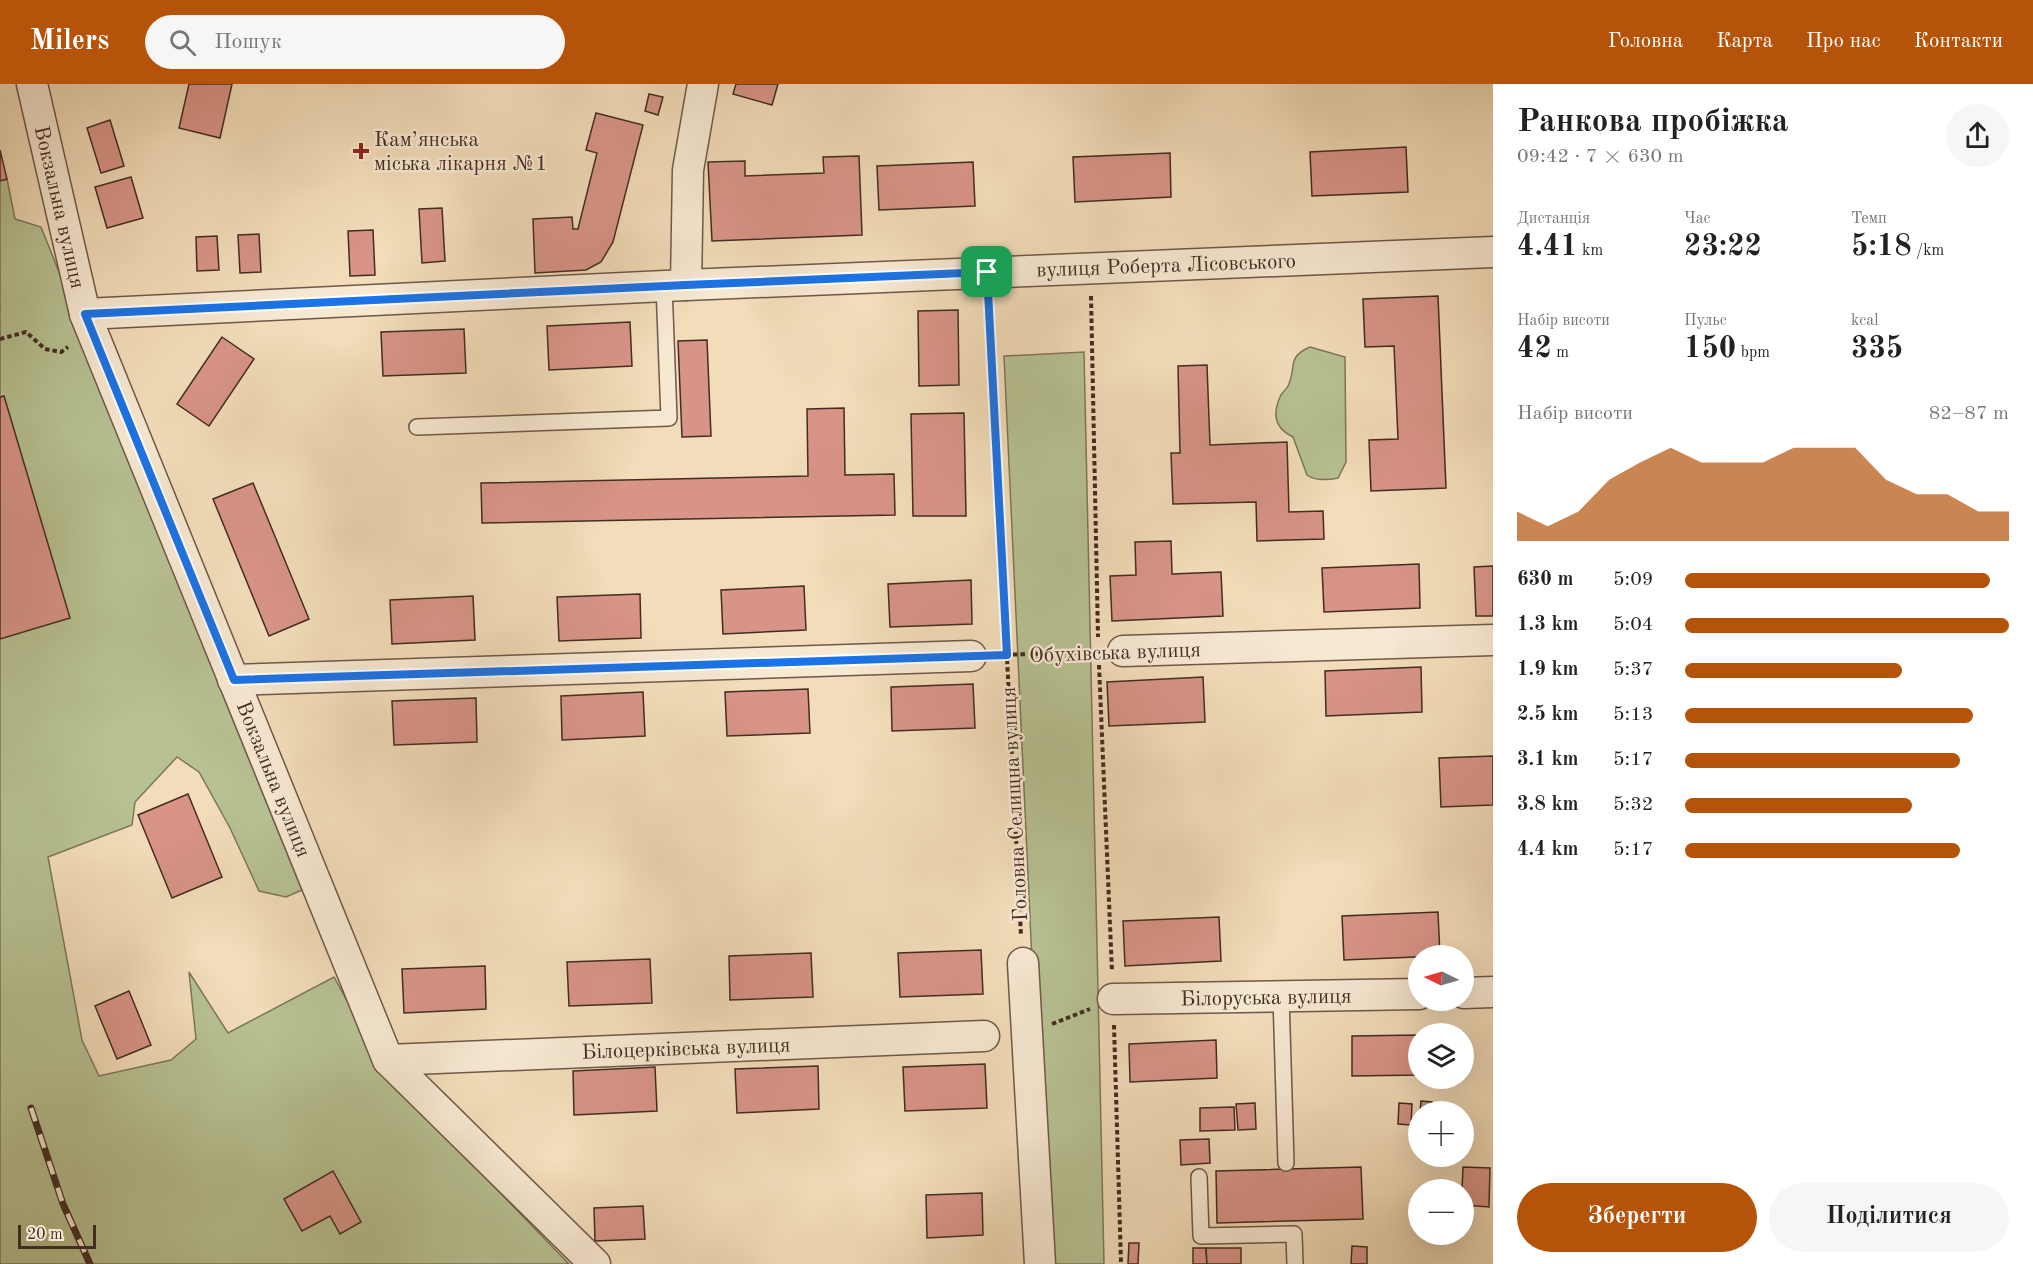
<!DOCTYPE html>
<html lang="uk">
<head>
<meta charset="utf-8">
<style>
  body { margin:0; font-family:"Old Standard TT",serif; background:#f6f6f6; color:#222; height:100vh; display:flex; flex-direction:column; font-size:22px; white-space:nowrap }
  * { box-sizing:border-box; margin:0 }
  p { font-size:20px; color:#767676 }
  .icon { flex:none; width:33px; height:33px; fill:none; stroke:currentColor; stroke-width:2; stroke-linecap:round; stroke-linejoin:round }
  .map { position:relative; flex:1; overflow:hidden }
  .side { display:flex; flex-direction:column; background:#fff; width:540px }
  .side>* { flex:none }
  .needle { width:39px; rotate:275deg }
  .tools { position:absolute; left:1408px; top:861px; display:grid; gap:12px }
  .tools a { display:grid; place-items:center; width:66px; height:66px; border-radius:50%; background:#fff; box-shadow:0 6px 24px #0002; font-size:30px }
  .scale { position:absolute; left:18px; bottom:15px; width:78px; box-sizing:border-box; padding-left:6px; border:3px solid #432c22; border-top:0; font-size:16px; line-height:21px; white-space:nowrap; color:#432c22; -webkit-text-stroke:4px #f7e8d2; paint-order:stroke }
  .pin { position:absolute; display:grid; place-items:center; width:51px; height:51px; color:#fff; margin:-26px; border-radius:12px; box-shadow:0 3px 9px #0006 }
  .round { display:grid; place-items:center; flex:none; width:63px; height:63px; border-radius:32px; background:#f6f6f6 }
  .summary { display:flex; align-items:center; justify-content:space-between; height:102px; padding:0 24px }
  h1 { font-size:33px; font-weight:700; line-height:45px }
  .stats { display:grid; grid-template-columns:repeat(3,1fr); gap:9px; height:102px; padding:6px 24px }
  .stats div { display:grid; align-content:center }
  .stats b { font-size:30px; font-weight:700 }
  .stats small { font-size:16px; font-weight:400 }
  .stats p { font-size:16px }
  .chart { height:168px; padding:12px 24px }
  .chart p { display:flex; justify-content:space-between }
  .chart svg { width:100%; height:108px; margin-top:6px; fill:#b45309; opacity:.7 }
  .button { display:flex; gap:12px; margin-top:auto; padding:12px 24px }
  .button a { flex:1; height:69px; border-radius:36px; background:#b45309; color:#fff; font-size:24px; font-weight:700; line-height:69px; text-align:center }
  .button a+a { background:#f6f6f6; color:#222 }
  ul { padding:0 24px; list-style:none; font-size:20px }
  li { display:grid; grid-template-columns:96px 72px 1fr; align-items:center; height:45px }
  li i { height:15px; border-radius:8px; background:#b45309 }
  header { display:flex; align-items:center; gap:36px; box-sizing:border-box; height:84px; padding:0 30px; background:#b45309; color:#fff }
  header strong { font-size:28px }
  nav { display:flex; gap:33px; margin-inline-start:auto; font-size:21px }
  .search { width:420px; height:54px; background:#f6f6f6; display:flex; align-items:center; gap:15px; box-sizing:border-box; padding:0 21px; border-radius:33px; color:#767676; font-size:22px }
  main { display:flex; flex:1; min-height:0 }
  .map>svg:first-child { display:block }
  .green { fill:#b7c192; stroke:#7d765a; stroke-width:1.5 }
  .building { fill:#d89487; stroke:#432c22; stroke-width:1.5 }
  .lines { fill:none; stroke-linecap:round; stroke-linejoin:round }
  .lane-casing { stroke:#6f5848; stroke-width:18 }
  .street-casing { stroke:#6f5848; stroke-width:33 }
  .path { stroke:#432c22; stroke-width:4; stroke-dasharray:4.5 3; stroke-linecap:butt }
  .lane { stroke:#f7e8d2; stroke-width:15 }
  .street { stroke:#f7e8d2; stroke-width:30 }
  .rail-casing { stroke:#432c22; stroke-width:7 }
  .rail { stroke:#f7e8d2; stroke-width:4.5; stroke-dasharray:14; stroke-linecap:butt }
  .route-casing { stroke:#fff; stroke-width:12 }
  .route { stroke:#1a73e8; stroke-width:8 }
  .poi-dot { fill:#8f2418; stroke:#f7e8d2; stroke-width:2 }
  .labels { text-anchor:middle; stroke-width:5; stroke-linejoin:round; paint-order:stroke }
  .poi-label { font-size:21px; fill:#432c22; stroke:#f7e8d2; text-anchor:start }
  .street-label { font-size:21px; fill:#432c22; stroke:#f7e8d2 }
</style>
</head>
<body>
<header>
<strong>Milers</strong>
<div class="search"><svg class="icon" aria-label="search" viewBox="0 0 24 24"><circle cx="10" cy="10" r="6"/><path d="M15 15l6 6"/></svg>Пошук</div>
<nav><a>Головна</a><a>Карта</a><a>Про нас</a><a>Контакти</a></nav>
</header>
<main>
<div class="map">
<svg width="1493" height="1180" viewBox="0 0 1493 1180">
  <rect width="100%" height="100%" fill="#f2dcb9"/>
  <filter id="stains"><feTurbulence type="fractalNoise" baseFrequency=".00333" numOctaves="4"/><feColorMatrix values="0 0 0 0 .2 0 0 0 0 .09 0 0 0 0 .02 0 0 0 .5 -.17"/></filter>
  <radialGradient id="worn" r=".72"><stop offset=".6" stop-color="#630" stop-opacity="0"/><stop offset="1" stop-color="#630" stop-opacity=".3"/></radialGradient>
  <g class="green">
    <polygon points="7,95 15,135 41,143 73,223 107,324 302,806 286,813 259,807 230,744 199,688 177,673 135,718 132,741 48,773 82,956 99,992 171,976 196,955 189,888 228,949 334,893 389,994 569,1180 0,1180 0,97"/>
    <path d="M1310,263L1345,273L1346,378L1338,394C1329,396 1315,397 1307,391L1293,353C1276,345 1272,331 1280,313C1281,309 1286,306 1288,302C1297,284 1286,273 1310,263Z"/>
    <polygon points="1084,268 1104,1180 1046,1180 1004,272"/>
  </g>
  <g class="building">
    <polygon points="189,0 232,0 220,54 179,44"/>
    <polygon points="736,0 778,0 772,21 733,10"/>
    <polygon points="649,10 663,13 658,31 645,27"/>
    <polygon points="596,29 643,41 613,158 601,178 586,186 535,189 533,135 572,133 573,145 578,145 597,69 586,66"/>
    <polygon points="110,36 124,82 101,89 87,44"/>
    <polygon points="1406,63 1408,108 1312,112 1310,68"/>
    <polygon points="0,66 7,95 0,97"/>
    <polygon points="1170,69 1171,113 1075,118 1073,73"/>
    <polygon points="859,72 862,151 712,157 708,78 745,77 745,92 824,89 823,73"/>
    <polygon points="973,78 975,122 879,126 877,82"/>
    <polygon points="131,93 143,134 107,144 95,103"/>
    <polygon points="442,124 445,177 422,179 419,125"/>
    <polygon points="373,146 375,191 350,192 348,147"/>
    <polygon points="259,150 261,188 240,189 238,151"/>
    <polygon points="217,152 219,186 197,187 196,153"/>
    <polygon points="1438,212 1446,404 1371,407 1369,356 1398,355 1394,262 1365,263 1363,215"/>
    <polygon points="958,226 959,301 919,302 918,227"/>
    <polygon points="630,238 632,282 549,286 547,242"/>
    <polygon points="464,245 466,289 383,292 381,248"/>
    <polygon points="222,253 254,275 209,342 177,320"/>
    <polygon points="707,256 711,352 682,353 678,257"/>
    <polygon points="1207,281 1210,361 1287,358 1289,428 1323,427 1324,455 1257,457 1256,418 1173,420 1171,369 1180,369 1178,282"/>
    <polygon points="4,312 70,534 0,555 0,313"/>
    <polygon points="844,324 845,391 894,390 895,431 482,439 481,399 808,392 807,325"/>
    <polygon points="964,329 966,432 913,432 911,330"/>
    <polygon points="253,399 309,535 269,552 213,415"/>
    <polygon points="1171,457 1172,490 1221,488 1223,532 1112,537 1110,492 1136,491 1135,458"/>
    <polygon points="1419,480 1420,524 1324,528 1322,484"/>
    <polygon points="1493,482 1493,532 1476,532 1474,483"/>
    <polygon points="971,496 972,540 890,543 888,500"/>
    <polygon points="804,502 806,546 723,550 721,506"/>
    <polygon points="640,510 641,554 559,557 557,513"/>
    <polygon points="473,512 475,556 392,560 390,516"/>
    <polygon points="1421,583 1422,628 1326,632 1325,587"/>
    <polygon points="1203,593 1205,638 1109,642 1107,598"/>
    <polygon points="973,600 975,644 892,647 891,603"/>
    <polygon points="808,605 810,649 727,652 725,608"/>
    <polygon points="643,608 645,652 562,656 561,612"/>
    <polygon points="476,614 477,658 394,661 392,617"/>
    <polygon points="1493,672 1493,721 1441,723 1439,674"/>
    <polygon points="188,710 222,793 172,814 138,731"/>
    <polygon points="1438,828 1440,872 1344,876 1342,832"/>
    <polygon points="1219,833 1221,877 1125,882 1123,837"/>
    <polygon points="981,866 983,910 900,913 898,869"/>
    <polygon points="811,869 813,913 730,916 729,872"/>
    <polygon points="650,875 652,919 569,922 567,878"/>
    <polygon points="485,882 486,925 404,929 402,885"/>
    <polygon points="129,907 151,961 117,975 95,922"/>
    <polygon points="1419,951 1419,991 1352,992 1352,952"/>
    <polygon points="1216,956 1217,994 1130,998 1129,960"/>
    <polygon points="985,980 987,1024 905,1027 903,983"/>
    <polygon points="818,982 819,1025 737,1029 735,985"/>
    <polygon points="655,983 657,1027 574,1031 573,987"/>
    <polygon points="1421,1017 1432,1018 1431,1028 1420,1028"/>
    <polygon points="1255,1019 1256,1045 1238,1046 1236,1020"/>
    <polygon points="1399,1019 1412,1020 1411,1041 1398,1040"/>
    <polygon points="1234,1023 1235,1046 1200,1047 1200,1024"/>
    <polygon points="1209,1055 1210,1079 1181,1081 1180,1056"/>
    <polygon points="1361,1083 1363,1135 1217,1139 1216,1087"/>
    <polygon points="1463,1083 1490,1084 1489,1123 1464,1121 1464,1106 1462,1106"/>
    <polygon points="333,1087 361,1138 340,1150 330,1132 302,1147 284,1115"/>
    <polygon points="982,1109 983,1151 927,1154 926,1111"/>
    <polygon points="643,1122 645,1155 595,1157 594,1124"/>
    <polygon points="1129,1159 1139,1159 1138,1180 1128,1180"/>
    <polygon points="1352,1162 1367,1163 1367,1180 1351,1180"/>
    <polygon points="1193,1164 1206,1164 1207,1180 1193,1180"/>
    <polygon points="1206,1164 1241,1164 1241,1180 1207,1180"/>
  </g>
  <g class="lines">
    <defs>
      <g id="lane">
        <polyline points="417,343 669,334 664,202"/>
        <polyline points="1281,912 1286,1079"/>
        <polyline points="1199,1093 1201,1152 1294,1150 1295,1180"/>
      </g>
      <g id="street">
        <polyline points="32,0 85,230 388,976 595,1180"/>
        <polyline points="686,201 688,86 703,0"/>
        <polyline points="85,230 686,201 1493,168"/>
        <polyline points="1123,567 1493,556"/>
        <polyline points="233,596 971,572"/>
        <polyline points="1023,879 1040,1180"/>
        <polyline points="1464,909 1493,908"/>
        <polyline points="1113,915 1419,910"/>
        <polyline points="388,976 984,952"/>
      </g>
    </defs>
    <use href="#lane" class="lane-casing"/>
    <use href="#street" class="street-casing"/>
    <g class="path">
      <polyline points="1091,212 1098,553"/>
      <polyline points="989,216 1021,852"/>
      <polyline points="0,255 26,248 45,265 61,268 68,263"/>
      <polyline points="998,571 1098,568"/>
      <polyline points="1099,581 1112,888"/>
      <polyline points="1052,940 1090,925"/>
      <polyline points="1114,941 1121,1180"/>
    </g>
    <use href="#lane" class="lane"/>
    <use href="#street" class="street"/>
    <defs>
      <polyline id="rail" points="31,1024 63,1120 90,1180"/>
    </defs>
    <use href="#rail" class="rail-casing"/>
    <use href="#rail" class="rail"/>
  </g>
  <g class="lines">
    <defs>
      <polygon id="route" points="987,188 1007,571 234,596 85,230 686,201"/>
    </defs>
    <use href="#route" class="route-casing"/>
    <use href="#route" class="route"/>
  </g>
  <path class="poi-dot" d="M358 58h6v6h6v6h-6v6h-6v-6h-6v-6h6z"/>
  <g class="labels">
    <g class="poi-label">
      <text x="374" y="62">Кам’янська<tspan x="374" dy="24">міська лікарня №1</tspan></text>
    </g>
    <g class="street-label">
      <text transform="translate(60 123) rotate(77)" y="7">Вокзальна вулиця</text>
      <text transform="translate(1166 181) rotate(-2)" y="7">вулиця Роберта Лісовського</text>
      <text transform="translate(1115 568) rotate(-2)" y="7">Обухівська вулиця</text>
      <text transform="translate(274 695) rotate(68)" y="7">Вокзальна вулиця</text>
      <text transform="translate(1014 720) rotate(-93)" y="7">Головна Селищна вулиця</text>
      <text transform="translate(1266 913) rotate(-1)" y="7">Білоруська вулиця</text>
      <text transform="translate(686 964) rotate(-2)" y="7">Білоцерківська вулиця</text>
    </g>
  </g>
  <rect width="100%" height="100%" filter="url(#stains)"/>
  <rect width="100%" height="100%" fill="url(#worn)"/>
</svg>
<div class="tools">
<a><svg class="needle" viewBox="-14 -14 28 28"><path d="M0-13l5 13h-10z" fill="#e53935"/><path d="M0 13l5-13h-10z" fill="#767676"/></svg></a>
<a><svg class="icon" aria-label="layers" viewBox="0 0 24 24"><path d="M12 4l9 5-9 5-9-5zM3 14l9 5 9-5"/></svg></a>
<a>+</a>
<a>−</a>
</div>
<div class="scale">20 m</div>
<div class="pin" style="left:987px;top:188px;background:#1e9e55"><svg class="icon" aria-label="arrive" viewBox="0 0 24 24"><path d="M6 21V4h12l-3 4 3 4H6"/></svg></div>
</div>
<section class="side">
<div class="summary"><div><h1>Ранкова пробіжка</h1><p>09:42 · 7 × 630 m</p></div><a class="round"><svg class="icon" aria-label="share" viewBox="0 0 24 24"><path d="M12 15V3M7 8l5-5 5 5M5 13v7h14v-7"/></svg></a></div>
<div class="stats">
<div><p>Дистанція</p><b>4.41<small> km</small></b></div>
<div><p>Час</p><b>23:22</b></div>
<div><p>Темп</p><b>5:18<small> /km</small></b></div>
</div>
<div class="stats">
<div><p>Набір висоти</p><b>42<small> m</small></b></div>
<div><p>Пульс</p><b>150<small> bpm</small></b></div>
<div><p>kcal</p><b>335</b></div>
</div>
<div class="chart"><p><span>Набір висоти</span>82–87 m</p>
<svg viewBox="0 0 160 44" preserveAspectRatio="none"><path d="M0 44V32L10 38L20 32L30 19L40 12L50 6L60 12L70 12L80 12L90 6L100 6L110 6L120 19L130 25L140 25L150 32L160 32V44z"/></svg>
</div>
<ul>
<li><b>630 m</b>5:09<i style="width:94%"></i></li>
<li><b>1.3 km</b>5:04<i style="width:100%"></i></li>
<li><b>1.9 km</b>5:37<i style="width:67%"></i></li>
<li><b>2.5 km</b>5:13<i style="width:89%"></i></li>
<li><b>3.1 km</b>5:17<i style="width:85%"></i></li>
<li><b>3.8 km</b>5:32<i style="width:70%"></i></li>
<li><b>4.4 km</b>5:17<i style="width:85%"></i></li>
</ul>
<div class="button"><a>Зберегти</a><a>Поділитися</a></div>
</section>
</main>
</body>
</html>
